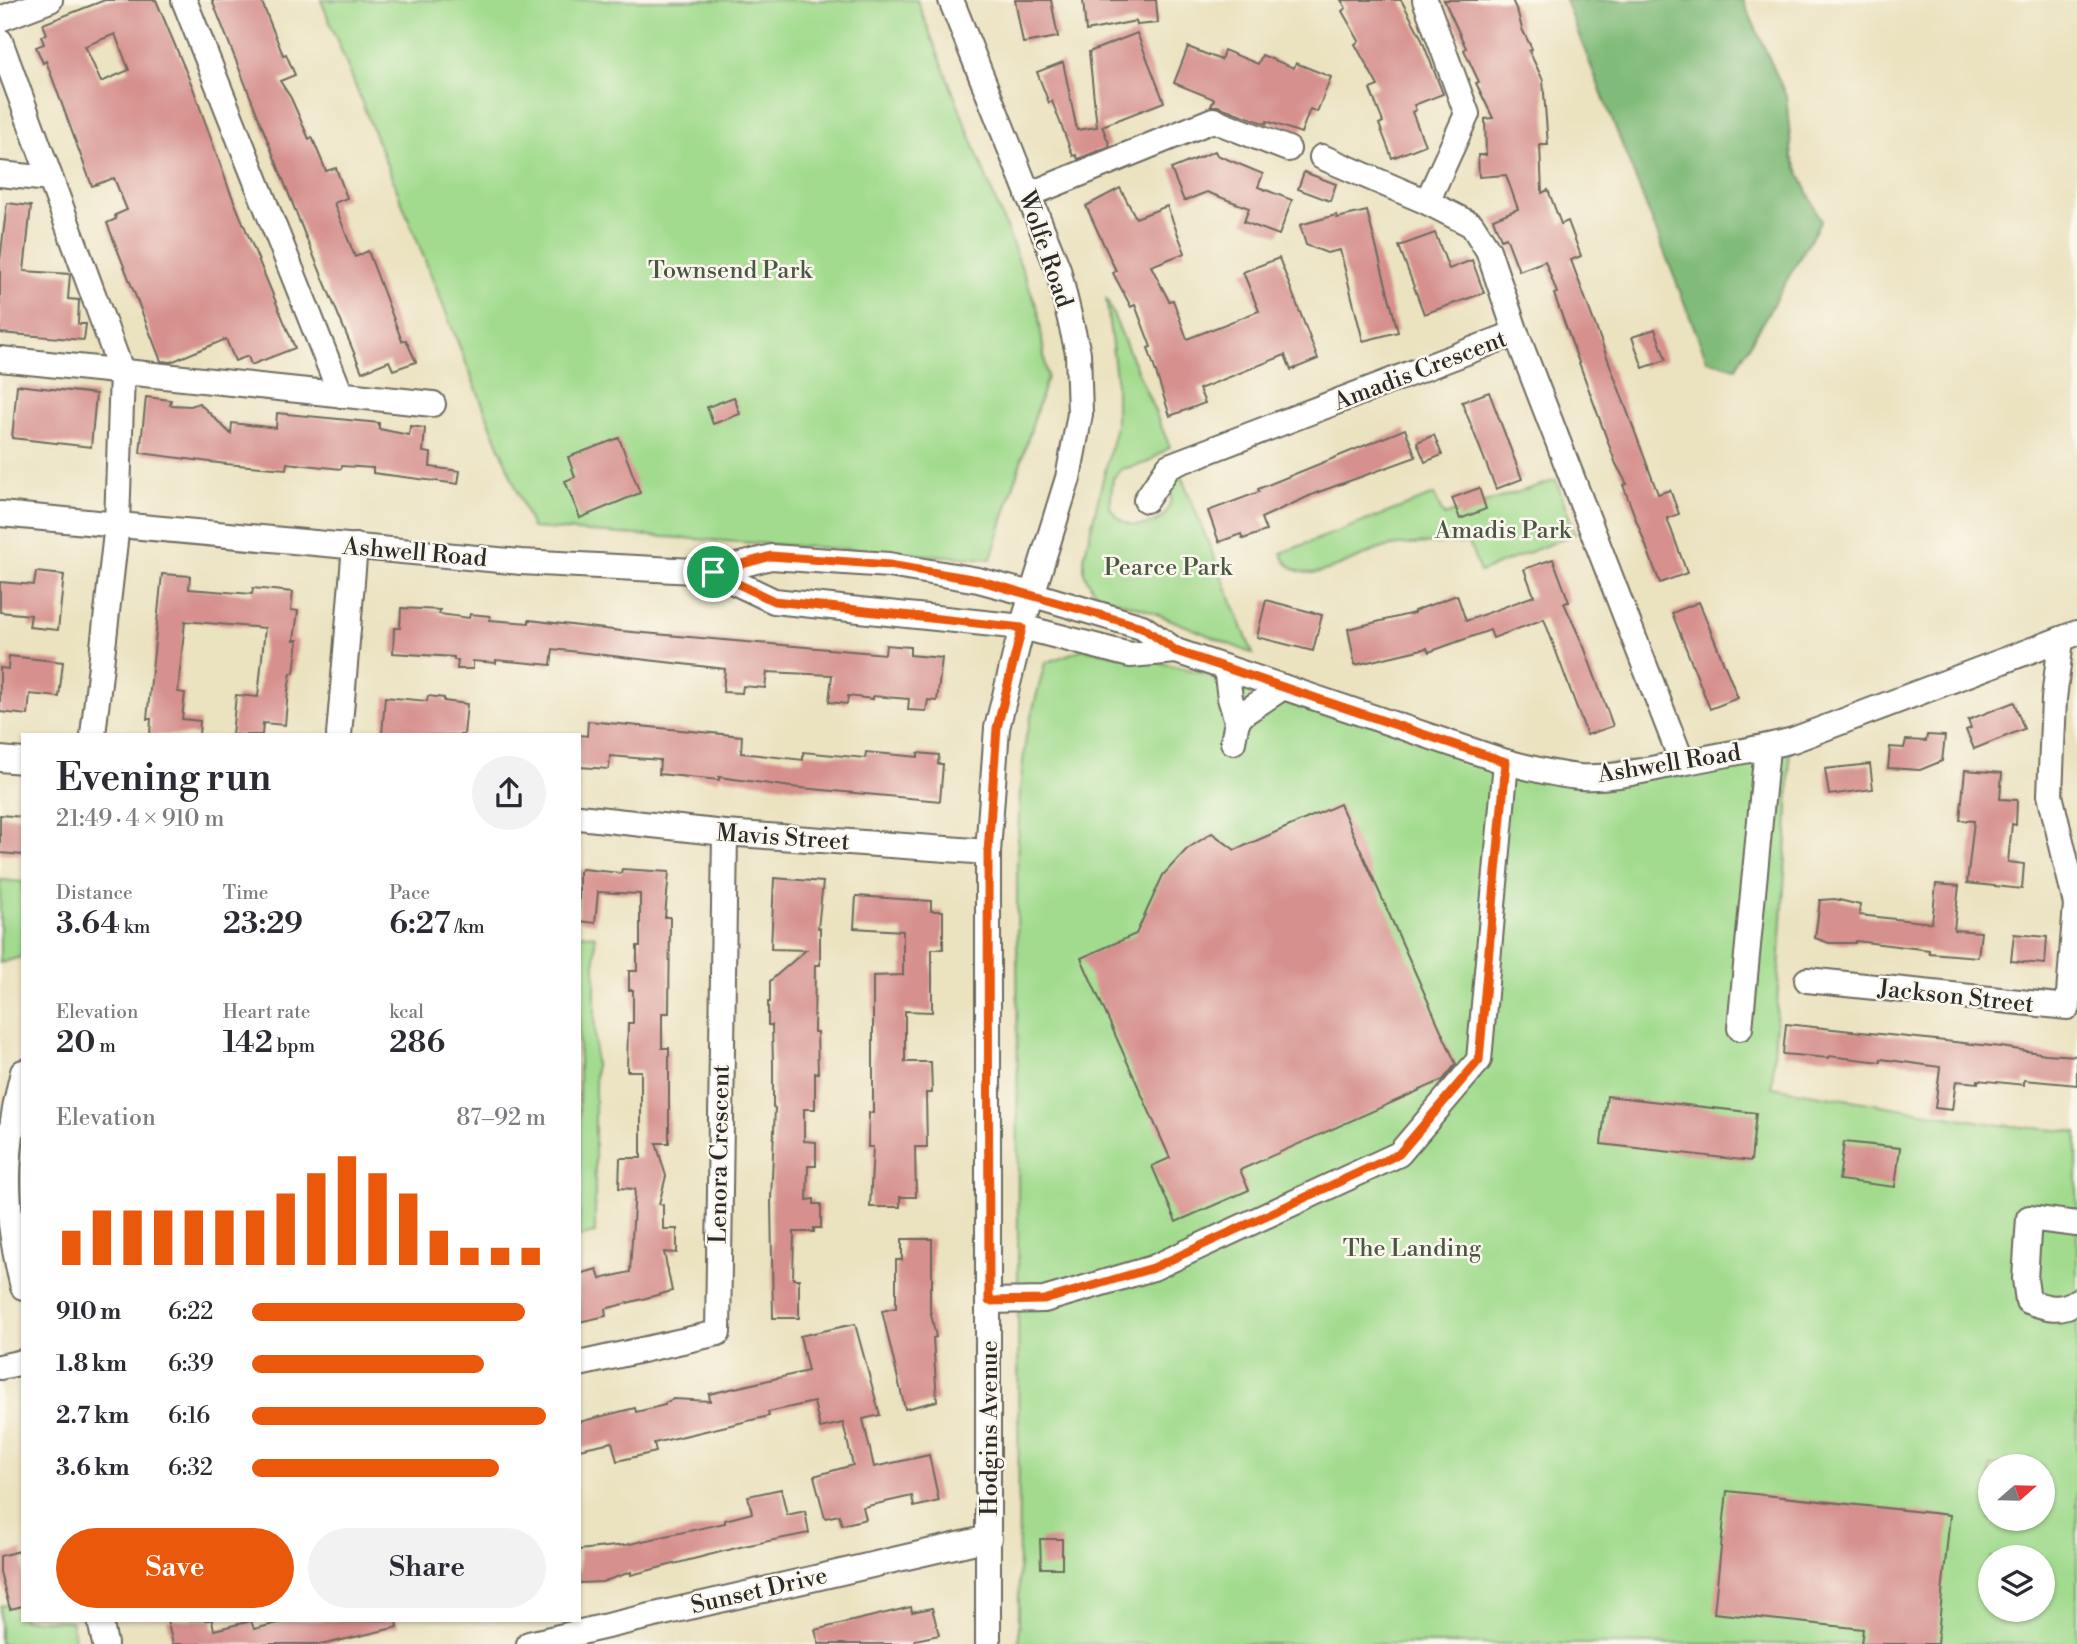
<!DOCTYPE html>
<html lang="en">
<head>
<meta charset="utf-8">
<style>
  body { margin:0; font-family:"Libre Bodoni",serif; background:#f2f2f3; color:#2b2b33; height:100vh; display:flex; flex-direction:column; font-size:26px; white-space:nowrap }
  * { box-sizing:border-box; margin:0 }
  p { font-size:23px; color:#7c7c81 }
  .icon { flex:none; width:38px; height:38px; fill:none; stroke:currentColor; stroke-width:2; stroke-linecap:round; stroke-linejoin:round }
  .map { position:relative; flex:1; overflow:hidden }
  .side { position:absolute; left:21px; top:733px; width:560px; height:889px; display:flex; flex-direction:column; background:#fff; border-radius:0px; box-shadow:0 2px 5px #0004 }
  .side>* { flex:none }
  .needle { width:46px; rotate:70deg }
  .buttons { position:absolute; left:1978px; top:1454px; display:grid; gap:14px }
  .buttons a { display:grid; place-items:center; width:77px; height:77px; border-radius:50%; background:#fff; box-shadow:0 2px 5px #0004; font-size:35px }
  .pin { position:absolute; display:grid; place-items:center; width:60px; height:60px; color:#fff; margin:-30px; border:4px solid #fff; border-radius:50%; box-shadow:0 2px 7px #0007 }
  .round { display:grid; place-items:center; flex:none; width:74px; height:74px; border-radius:37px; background:#f2f2f3 }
  .overview { display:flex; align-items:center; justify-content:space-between; height:119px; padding:0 35px }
  h1 { font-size:38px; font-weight:600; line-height:52px }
  .metrics { display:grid; grid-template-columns:repeat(3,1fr); gap:10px; height:119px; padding:7px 35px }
  .metrics div { display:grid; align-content:center }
  .metrics b { font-size:30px; font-weight:600 }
  .metrics small { font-size:19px; font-weight:400 }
  .metrics p { font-size:19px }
  .chart { height:196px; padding:14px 35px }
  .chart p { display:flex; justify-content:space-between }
  .chart svg { width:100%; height:126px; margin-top:7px; stroke:#ea580c; stroke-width:6 }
  .button { display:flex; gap:14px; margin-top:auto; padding:14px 35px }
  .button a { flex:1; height:80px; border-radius:42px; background:#ea580c; color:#fff; font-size:28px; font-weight:600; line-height:80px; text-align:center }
  .button a+a { background:#f2f2f3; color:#2b2b33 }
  ul { padding:0 35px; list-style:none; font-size:23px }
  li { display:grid; grid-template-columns:112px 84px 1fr; align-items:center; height:52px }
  li i { height:18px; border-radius:9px; background:#ea580c }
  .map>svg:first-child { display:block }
  .green { fill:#a2db8e; stroke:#66835c; stroke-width:2; fill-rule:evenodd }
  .forest { fill:#81bb79; stroke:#567352; stroke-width:2 }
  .building { fill:#d6908d; fill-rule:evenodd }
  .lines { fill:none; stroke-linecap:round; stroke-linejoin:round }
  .minor-casing { stroke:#6e6b5f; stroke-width:28 }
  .minor { stroke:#fff; stroke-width:24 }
  .route-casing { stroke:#fff; stroke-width:14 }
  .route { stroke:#ea580c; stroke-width:9 }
  .labels { text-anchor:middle; stroke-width:5; stroke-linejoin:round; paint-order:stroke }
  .street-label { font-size:24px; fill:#2b2b2b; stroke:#fbf7ec }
  .park-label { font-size:24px; fill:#495744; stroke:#fbf7ec }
</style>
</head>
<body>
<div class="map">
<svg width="2077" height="1644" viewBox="0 0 2077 1644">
  <rect width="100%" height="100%" fill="#fbf7ec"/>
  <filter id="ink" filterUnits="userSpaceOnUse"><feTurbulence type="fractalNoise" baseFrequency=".0143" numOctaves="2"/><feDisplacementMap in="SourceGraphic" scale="14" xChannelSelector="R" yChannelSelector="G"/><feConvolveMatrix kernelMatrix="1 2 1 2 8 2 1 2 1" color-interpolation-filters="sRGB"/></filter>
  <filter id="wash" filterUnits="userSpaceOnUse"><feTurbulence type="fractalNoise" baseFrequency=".00686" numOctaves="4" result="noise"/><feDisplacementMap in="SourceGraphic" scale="28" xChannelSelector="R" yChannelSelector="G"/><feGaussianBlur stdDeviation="1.57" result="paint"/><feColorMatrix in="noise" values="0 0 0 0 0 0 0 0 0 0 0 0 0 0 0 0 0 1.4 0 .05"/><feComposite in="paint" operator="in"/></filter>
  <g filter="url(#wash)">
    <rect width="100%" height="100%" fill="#ebe2c0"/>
    <g class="green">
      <polygon points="321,0 917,0 1038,310 1047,377 991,559 532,528"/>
      <path d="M1106,298L1170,447L1146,463L1122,469L1113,478L1110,507C1113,511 1117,518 1121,520C1135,529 1159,526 1167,511C1175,496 1166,490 1181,475L1253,654L1145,609L1104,597L1093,590L1084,573V557L1116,426V377Z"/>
      <path d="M1556,480L1575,534L1480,572L1469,543C1443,544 1411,542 1387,547C1355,554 1301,598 1281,553L1434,495L1444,516Z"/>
      <path d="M1083,649L1158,662L1282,692L1515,771L1790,751L1787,838L1772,1087L2001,1125L2077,1132V1644H1019L1017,861L1020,790L1026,736L1045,663ZM1990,1466H2042V1519H1990ZM1990,1558H2042V1610H1990Z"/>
      <polygon points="0,880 23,882 23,950 21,957 0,963"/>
      <polygon points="579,934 595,936 595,1233 579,1237"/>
      <polygon points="23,1601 23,1620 71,1621 76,1644 0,1644 0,1606"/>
    </g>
    <polygon class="forest" points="1565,0 1743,0 1786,96 1792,157 1821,221 1736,368 1707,360"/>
    <g id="blocks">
      <g class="building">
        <path d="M105,0H156L193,88L229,189L295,348L251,365L248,356L235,361L226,339L171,362L161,361L107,223L116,219L115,215L127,210L114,178L92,186L46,61L43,63L36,47L44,44L41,36L47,34L43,24ZM115,34L129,70L101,82L85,46Z"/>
        <polygon points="212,0 261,0 283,55 286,54 295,75 280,81 291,98 309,139 312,137 326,171 336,168 347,198 334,203 355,257 368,251 402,341 406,340 416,362 393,370 389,361 362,372 305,235"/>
        <polygon points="1015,0 1051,0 1058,37 1023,43"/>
        <polygon points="1083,0 1156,0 1158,23 1137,25 1136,21 1086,31"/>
        <polygon points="1341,0 1401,0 1420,35 1443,94 1414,105 1416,110 1412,112 1425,145 1392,158 1379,124 1383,122 1370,89 1378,86 1355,44 1359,41 1342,11 1346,8"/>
        <polygon points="1444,0 1512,0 1518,13 1522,29 1532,49 1529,51 1543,80 1548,145 1540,145 1542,193 1548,190 1561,224 1568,221 1581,256 1571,260 1658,494 1670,490 1679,514 1667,518 1687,573 1660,583 1623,485 1627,484 1616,464 1554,294 1557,293 1545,261 1519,271 1506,237 1501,239 1493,219 1518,209 1506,175 1479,177 1478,155 1486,155 1485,119 1493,118 1476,83 1479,82 1464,50 1466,48"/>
        <polygon points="1137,33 1164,102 1102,126 1110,146 1078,159 1076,155 1073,156 1052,101 1049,103 1037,72 1063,62 1077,130 1097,127 1089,52"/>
        <polygon points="1188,47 1221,60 1224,50 1258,64 1262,55 1294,68 1296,63 1331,77 1317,112 1310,109 1301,133 1267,121 1266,124 1218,106 1211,106 1214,99 1174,83"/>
        <polygon points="1215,151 1217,155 1263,174 1258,187 1292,200 1279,235 1244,222 1249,208 1207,192 1184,201 1171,169"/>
        <polygon points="1304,172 1336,184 1330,201 1298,189"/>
        <polygon points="1120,188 1136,218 1167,206 1185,253 1151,266 1169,301 1173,300 1187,339 1259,311 1243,272 1279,258 1318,359 1291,370 1285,355 1199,389 1205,403 1170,416 1148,348 1151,347 1135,305 1131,307 1113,273 1116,271 1086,206"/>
        <polygon points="7,203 31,206 24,271 70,274 68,299 79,300 78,324 86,324 84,340 0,333 0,260"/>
        <polygon points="1367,211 1398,332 1363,341 1340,250 1327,253 1306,245 1300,225 1336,215 1337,218"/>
        <polygon points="1435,233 1449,269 1472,260 1484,293 1424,314 1399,246"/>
        <polygon points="1655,329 1666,360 1643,368 1632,337"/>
        <polygon points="17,385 96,394 91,447 12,438"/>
        <polygon points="1489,392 1522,479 1496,489 1462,402"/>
        <polygon points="146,397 171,400 170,405 191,406 199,403 231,434 232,423 276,428 277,413 379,423 379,429 409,435 410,426 425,428 423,452 431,453 430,467 460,471 458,484 373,473 373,468 342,466 341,469 287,463 286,469 226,464 140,453"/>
        <polygon points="734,397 740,414 713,424 707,407"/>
        <polygon points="1405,429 1416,457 1316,493 1261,518 1266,531 1243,539 1241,534 1219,542 1208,511 1259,492 1258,489"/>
        <polygon points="1434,435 1442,455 1425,462 1417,442"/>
        <polygon points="619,438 640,493 580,518 565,481 575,477 568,457"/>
        <polygon points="1479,488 1486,509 1460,519 1452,498"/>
        <polygon points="1553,559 1569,602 1564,603 1584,647 1613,726 1587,735 1544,619 1493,638 1490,630 1429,652 1427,648 1355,665 1348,629 1414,613 1414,611 1457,595 1466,621 1534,596 1524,569"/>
        <polygon points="36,572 64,575 58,630 29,627 31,615 0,612 0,582 34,585"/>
        <polygon points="162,574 190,576 189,589 252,594 253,588 293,592 291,610 298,611 294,640 298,640 294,673 291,673 288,691 285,725 263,723 262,735 232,735 236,695 258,697 265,628 185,621 178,692 185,693 182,719 200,721 199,735 150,735 151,719 147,719"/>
        <polygon points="1266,600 1322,615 1313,651 1257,637"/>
        <polygon points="1699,602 1738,698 1710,709 1672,613"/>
        <polygon points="401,608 440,610 439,614 469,618 470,614 490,616 490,620 529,623 529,620 621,631 885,654 886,645 910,647 910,655 942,658 937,701 928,700 926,711 908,710 909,699 873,696 873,699 848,696 847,704 829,702 832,675 767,672 765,688 743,686 742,693 723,692 725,669 553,649 551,665 496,660 496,663 473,661 473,669 457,669 458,660 454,660 454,657 393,653 394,628 400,628"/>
        <polygon points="9,656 63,662 59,697 30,694 28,715 0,712 0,668 8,669"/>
        <polygon points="428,696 444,698 444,701 467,704 464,735 382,735 385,697 427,701"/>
        <polygon points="2014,702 2024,729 1974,749 1966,730 1971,728 1968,720"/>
        <polygon points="588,721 742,736 741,753 803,760 803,752 865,758 866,752 918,757 918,753 939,755 938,764 943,764 940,801 791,787 719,777 719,780 659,774 660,760 610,756 609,769 579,767 579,735 587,736"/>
        <polygon points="1927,735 1945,736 1942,761 1920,770 1888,768 1890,747 1904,748 1906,740 1926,741"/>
        <polygon points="1870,764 1873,789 1829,795 1825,769"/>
        <polygon points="1965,770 2002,773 2000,799 2017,800 2016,825 2012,824 2008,862 2024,864 2022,889 1967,883 1974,821 1960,820"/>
        <polygon points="1340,804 1456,1064 1443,1080 1240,1170 1249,1190 1176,1222 1152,1166 1170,1158 1081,958 1136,934 1163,875 1187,849 1212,833 1235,850"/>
        <polygon points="0,815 23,817 23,855 0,853"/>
        <polygon points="582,869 621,873 622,869 669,872 665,917 670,917 669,1013 662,1013 662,1048 669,1048 669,1143 656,1143 666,1176 659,1204 663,1205 663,1229 677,1229 677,1253 664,1252 672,1291 605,1309 606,1316 579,1322 579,1274 597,1269 600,1279 630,1272 635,1189 619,1188 620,1158 641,1158 641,1071 627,1071 628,1023 633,1023 633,990 629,990 629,971 637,971 637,946 640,946 640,894 598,892 595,923 579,921 579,872"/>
        <polygon points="774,878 823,882 818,928 820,928 820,965 815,965 814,1032 817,1032 818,1073 815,1073 815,1109 804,1109 804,1141 816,1142 816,1166 808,1166 807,1200 814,1199 814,1204 821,1204 821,1228 814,1228 814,1232 794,1232 793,1279 799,1279 799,1318 773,1318 771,1200 775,1108 773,1107 773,1063 772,1025 768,1025 768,1002 770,1002 770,981 806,950 771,949"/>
        <polygon points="1936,884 1959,886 1954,930 1981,932 1978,957 1929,953 1929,950 1856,941 1855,943 1829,943 1815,938 1820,900 1835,899 1860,905 1859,915 1932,923"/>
        <polygon points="856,896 931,901 931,911 943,911 943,949 932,949 932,1012 905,1011 905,1062 931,1062 932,1093 926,1093 927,1147 915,1147 916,1197 900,1197 900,1207 870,1207 873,1147 868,1147 869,1113 873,1113 873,976 903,975 903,931 854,928"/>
        <polygon points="2014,934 2047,937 2045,964 2011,961"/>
        <polygon points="1786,1024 2001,1047 2046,1054 2077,1056 2077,1085 2024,1080 2024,1085 1978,1080 1978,1083 1956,1081 1952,1110 1935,1108 1940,1067 1881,1059 1881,1062 1829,1056 1829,1058 1783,1054"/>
        <polygon points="1607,1096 1756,1113 1751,1161 1601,1144"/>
        <polygon points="1844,1142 1900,1148 1895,1187 1839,1180"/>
        <polygon points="902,1239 932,1239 932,1287 930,1287 930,1310 936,1337 933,1338 937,1401 905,1409 882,1311 896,1308 896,1260 902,1260"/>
        <polygon points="855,1324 880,1415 863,1419 874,1467 929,1455 939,1501 914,1507 912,1496 863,1507 866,1519 842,1525 839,1515 825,1518 814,1476 853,1465 843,1423 820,1428 814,1402 768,1412 769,1416 654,1443 656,1452 617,1461 612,1442 579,1449 579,1422 635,1408 636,1412 665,1405 665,1403 673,1399 710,1401 709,1394 808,1371 800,1336"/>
        <polygon points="781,1489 787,1515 805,1511 809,1533 744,1546 631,1575 631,1572 602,1582 579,1583 579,1550 625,1545 725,1523 725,1520 752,1513 748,1496"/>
        <polygon points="1727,1491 1950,1515 1937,1644 1861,1644 1863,1629 1714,1613"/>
        <polygon points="1040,1539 1062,1539 1062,1568 1041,1568"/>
        <polygon points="23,1550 23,1606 10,1609 0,1572 0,1556"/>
        <polygon points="911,1607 912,1612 932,1608 939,1635 915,1640 916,1644 819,1644 815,1630"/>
        <polygon points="167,1620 212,1620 214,1630 251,1621 254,1629 290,1620 397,1620 398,1627 325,1644 173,1644"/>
      </g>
    </g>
  </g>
  <g filter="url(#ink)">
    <use href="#blocks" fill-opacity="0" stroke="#6e6b5f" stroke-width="2"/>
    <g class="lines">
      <defs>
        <g id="minor">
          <polyline points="184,0 341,395"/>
          <polyline points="951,0 1058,269 1078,353 1080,414 1068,478 1022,627 997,728 988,852 988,1644"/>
          <polyline points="1425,0 1467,114 1427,202"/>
          <polyline points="0,19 50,0"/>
          <polyline points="0,41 122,373 117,524 93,735"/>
          <polyline points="1322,157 1427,202 1472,225 1488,250 1516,333"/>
          <polyline points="0,174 50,179"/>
          <polyline points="1028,195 1213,120 1288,149"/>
          <polyline points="0,359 433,404"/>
          <polyline points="1146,500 1169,466 1516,333 1682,762"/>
          <path d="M0,514L521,562L713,572L771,557L889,565L978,580L1031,594L1142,627L1176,651L1506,762C1530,768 1555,775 1580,777C1615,779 1648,769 1682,763C1719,755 1756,750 1793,740L2077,633"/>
          <polyline points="713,572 774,601 1022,627 1130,655 1176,651"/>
          <polyline points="1226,668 1230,698 1237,721"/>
          <polyline points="339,735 355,546"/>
          <polyline points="1233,742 1237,721 1244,713 1283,687"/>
          <polyline points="0,759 23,761"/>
          <polyline points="579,817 725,833 988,852"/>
          <polyline points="1807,980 2068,1007 2076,904 2050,795 2054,699 2061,639"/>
          <polyline points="1740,1028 1767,748"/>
          <path d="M23,1072C3,1153 3,1206 23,1287"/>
          <path d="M2077,1224L2029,1218L2025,1279L2028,1301C2046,1308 2061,1312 2077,1301"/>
          <polyline points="989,1301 1044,1300 1153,1268 1399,1154 1479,1060 1506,762"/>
          <polyline points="579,1364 718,1333 725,833"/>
          <polyline points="0,1367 23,1362"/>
          <polyline points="100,1620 105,1644"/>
          <polyline points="529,1644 989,1538"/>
        </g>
      </defs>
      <use href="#minor" class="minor-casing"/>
      <use href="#minor" class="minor"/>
    </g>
  </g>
  <g class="lines" filter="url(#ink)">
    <defs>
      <polygon id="route" points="771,556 889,565 978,580 1142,627 1176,651 1506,762 1479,1060 1399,1154 1153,1268 1044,1300 989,1301 988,852 997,728 1022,628 774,601 713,572"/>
    </defs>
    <use href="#route" class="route-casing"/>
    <use href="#route" class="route"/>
  </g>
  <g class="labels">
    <g class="street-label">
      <text transform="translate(1046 249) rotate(71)" y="8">Wolfe Road</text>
      <text transform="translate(1420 370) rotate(-21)" y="8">Amadis Crescent</text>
      <text transform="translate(415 552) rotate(5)" y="8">Ashwell Road</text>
      <text transform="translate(1669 763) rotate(-9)" y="8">Ashwell Road</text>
      <text transform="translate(783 837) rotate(4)" y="8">Mavis Street</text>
      <text transform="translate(1956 996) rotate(6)" y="8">Jackson Street</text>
      <text transform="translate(719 1154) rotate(-89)" y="8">Lenora Crescent</text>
      <text transform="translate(989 1428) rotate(-90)" y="8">Hodgins Avenue</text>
      <text transform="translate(759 1590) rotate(-13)" y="8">Sunset Drive</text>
    </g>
    <g class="park-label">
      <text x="730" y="278">Townsend Park</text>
      <text x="1503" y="538">Amadis Park</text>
      <text x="1168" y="575">Pearce Park</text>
      <text x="1412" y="1256">The Landing</text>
    </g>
  </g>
</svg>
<div class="buttons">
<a><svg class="needle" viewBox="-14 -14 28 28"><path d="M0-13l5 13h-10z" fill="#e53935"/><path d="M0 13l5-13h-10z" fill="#7c7c81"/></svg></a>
<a><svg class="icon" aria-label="layers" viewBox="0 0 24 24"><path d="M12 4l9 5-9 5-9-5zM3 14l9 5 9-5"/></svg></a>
</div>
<div class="pin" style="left:713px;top:572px;background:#1e9e55"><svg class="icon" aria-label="arrive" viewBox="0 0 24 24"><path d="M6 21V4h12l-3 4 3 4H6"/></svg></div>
<section class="side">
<div class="overview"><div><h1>Evening run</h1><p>21:49 · 4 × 910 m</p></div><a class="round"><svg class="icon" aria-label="share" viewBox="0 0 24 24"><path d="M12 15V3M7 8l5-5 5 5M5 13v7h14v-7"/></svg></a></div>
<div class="metrics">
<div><p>Distance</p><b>3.64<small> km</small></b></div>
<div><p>Time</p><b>23:29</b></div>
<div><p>Pace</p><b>6:27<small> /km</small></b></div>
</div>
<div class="metrics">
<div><p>Elevation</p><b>20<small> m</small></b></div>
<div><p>Heart rate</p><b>142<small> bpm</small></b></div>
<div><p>kcal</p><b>286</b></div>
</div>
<div class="chart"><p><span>Elevation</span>87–92 m</p>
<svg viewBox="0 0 160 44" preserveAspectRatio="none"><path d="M5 44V32M15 44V25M25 44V25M35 44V25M45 44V25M55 44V25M65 44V25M75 44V19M85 44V12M95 44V6M105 44V12M115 44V19M125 44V32M135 44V38M145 44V38M155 44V38"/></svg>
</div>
<ul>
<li><b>910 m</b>6:22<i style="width:93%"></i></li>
<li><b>1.8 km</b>6:39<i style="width:79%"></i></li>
<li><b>2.7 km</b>6:16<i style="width:100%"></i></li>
<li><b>3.6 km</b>6:32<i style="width:84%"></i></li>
</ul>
<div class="button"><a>Save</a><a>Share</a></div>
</section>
</div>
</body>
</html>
